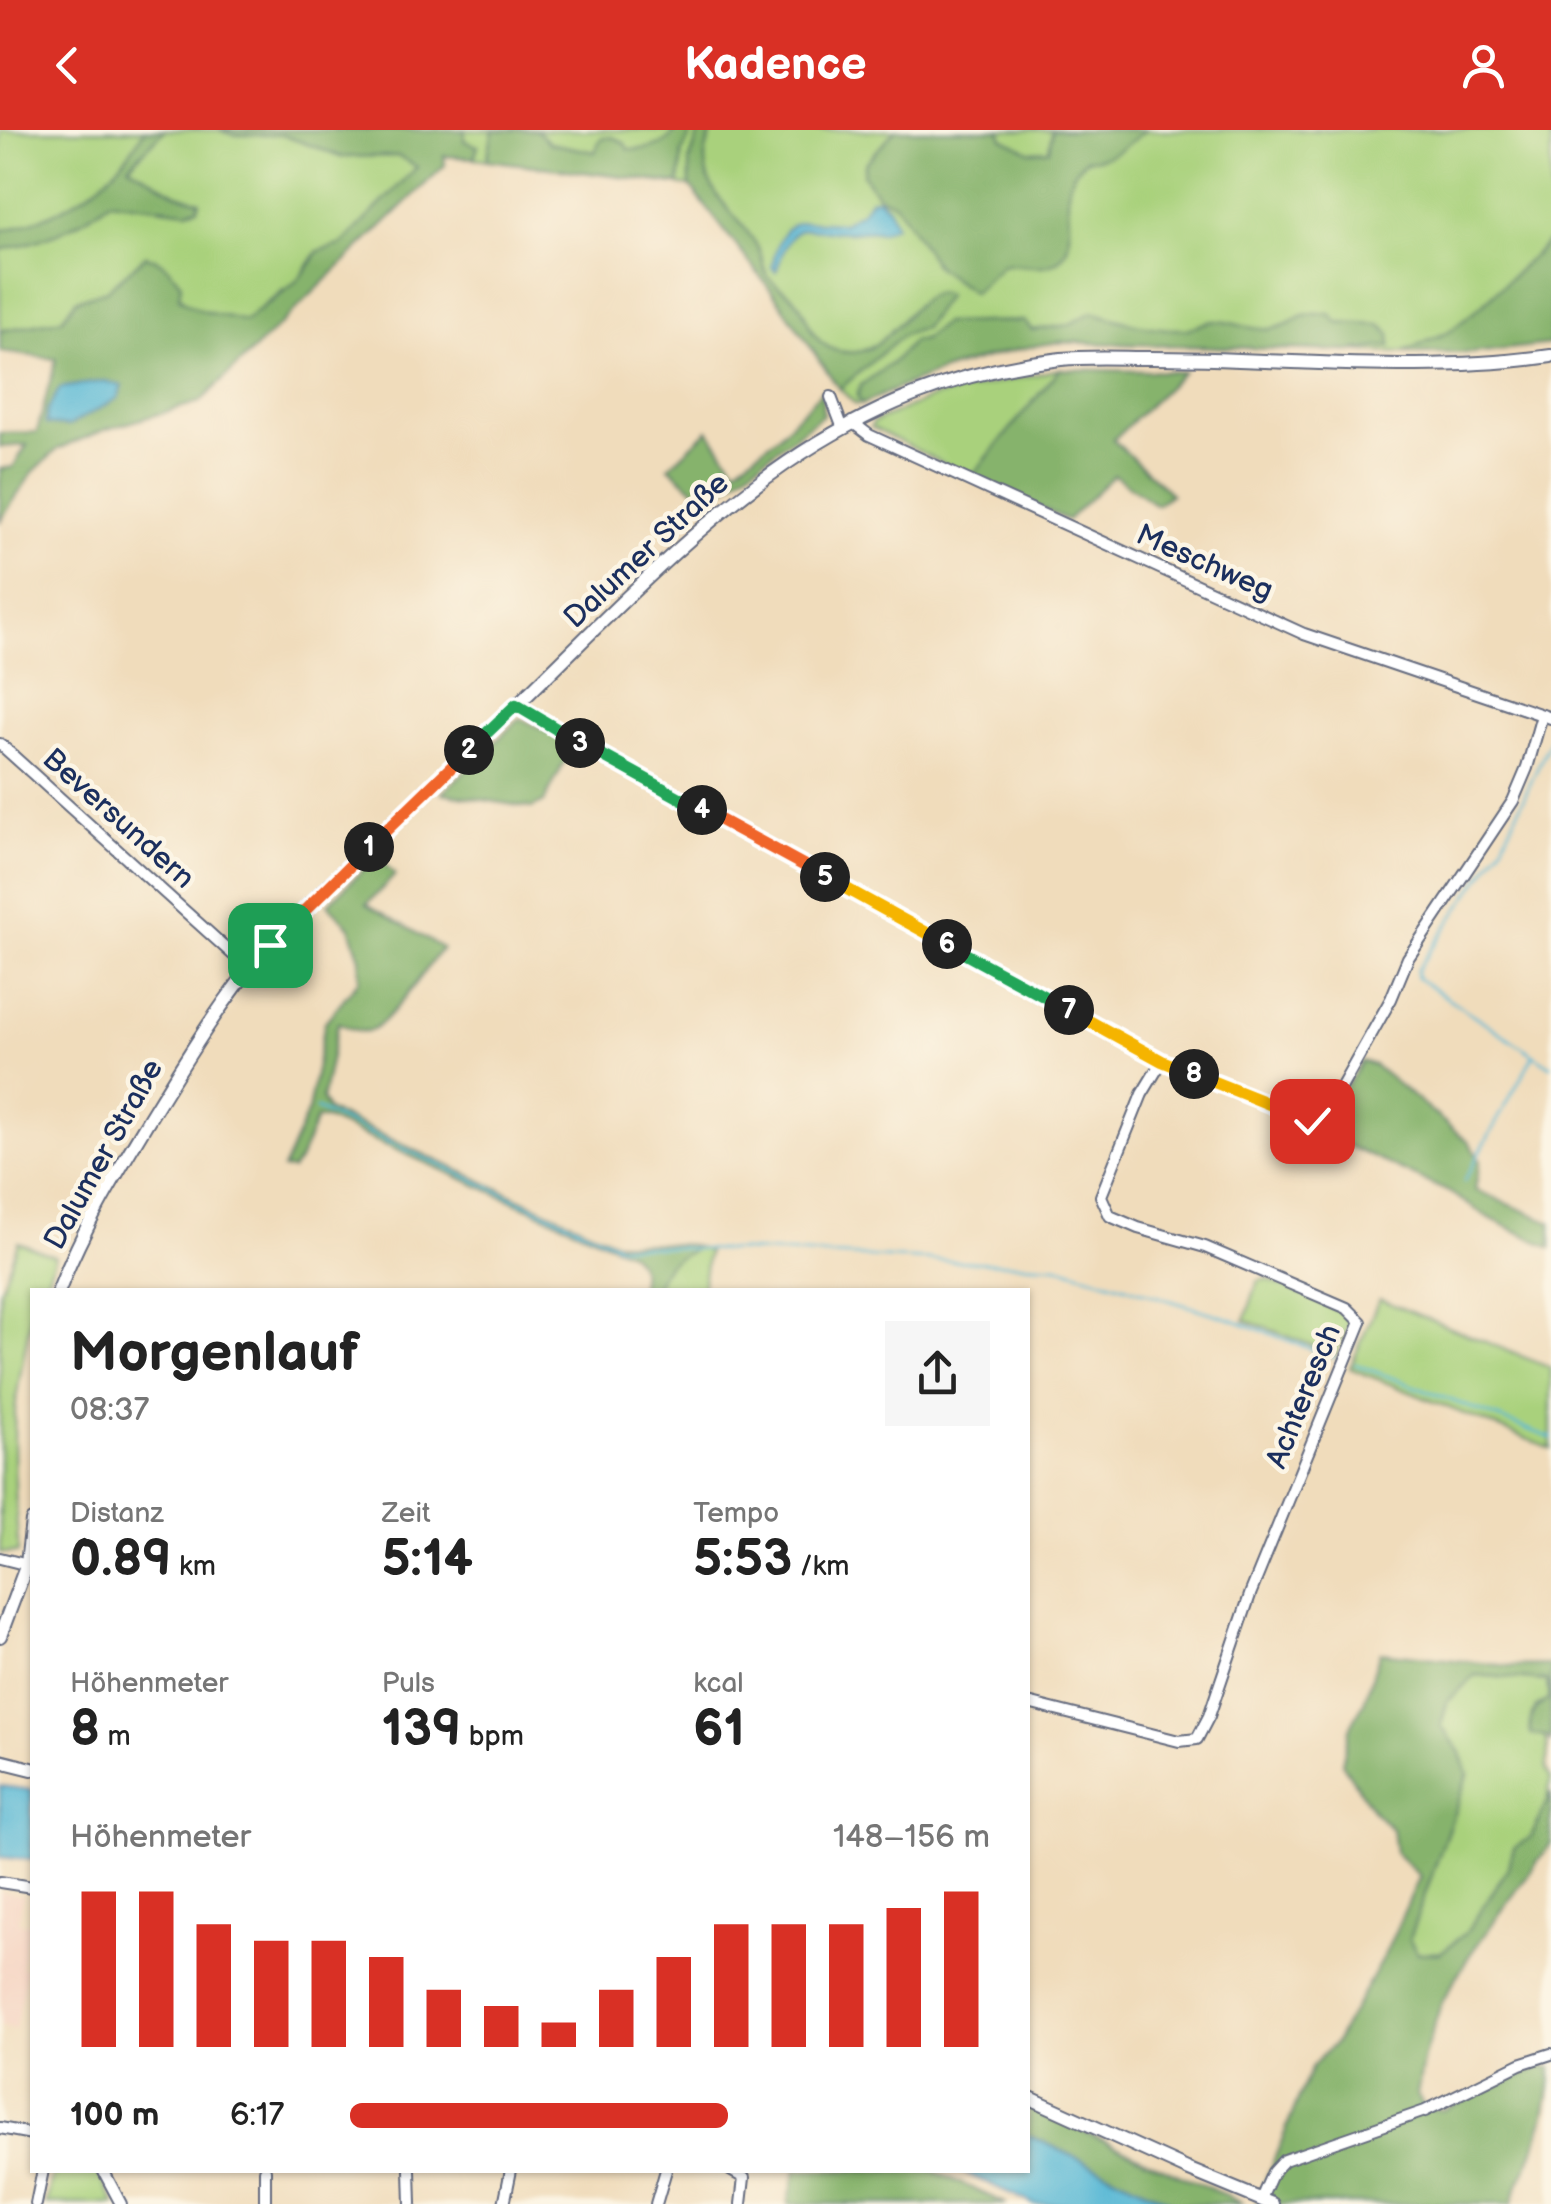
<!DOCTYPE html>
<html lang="de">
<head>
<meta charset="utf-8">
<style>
  body { margin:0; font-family:"Balsamiq Sans",sans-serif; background:#f6f6f6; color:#222; height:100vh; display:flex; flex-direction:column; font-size:38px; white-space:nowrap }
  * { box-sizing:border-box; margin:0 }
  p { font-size:32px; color:#767676 }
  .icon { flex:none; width:55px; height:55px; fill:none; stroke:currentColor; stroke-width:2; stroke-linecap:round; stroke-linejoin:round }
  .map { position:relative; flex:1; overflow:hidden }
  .details { position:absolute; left:30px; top:1158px; width:1000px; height:885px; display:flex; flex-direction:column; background:#fff; border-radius:0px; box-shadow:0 2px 8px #0004 }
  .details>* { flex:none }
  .pin { position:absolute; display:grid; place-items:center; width:85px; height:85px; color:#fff; margin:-42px; border-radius:20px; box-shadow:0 5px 15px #0006 }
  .km { position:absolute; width:50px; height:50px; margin:-25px; border-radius:50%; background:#222; color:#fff; font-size:28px; line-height:50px; text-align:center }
  .round { display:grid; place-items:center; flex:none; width:105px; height:105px; border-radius:0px; background:#f6f6f6 }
  .head { display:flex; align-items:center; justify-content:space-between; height:170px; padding:0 40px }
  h1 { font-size:55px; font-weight:700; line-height:75px }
  .figures { display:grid; grid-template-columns:repeat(3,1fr); gap:15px; height:170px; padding:10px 40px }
  .figures div { display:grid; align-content:center }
  .figures b { font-size:50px; font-weight:700 }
  .figures small { font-size:28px; font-weight:400 }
  .figures p { font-size:28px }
  .chart { height:280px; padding:20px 40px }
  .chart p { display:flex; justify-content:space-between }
  .chart svg { width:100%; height:180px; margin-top:10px; stroke:#d93025; stroke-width:6 }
  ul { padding:0 40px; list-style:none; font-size:32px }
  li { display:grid; grid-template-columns:160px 120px 1fr; align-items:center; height:75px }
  li i { height:25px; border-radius:12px; background:#d93025 }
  header { display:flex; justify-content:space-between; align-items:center; height:130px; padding:0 40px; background:#d93025; color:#fff; font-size:45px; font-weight:700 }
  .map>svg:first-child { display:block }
  .built { fill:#f5d3c1 }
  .green { fill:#a9d17c; stroke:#62806d; stroke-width:2.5 }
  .forest { fill:#86b36c; stroke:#507165; stroke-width:2.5 }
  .water { fill:#57b8d5; stroke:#39749a; stroke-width:2.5 }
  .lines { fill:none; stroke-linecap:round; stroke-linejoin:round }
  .stream { stroke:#57b8d5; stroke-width:2.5 }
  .minor-casing { stroke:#666c7f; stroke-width:14 }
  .major-casing { stroke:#666c7f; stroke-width:16 }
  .minor { stroke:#fff; stroke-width:10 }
  .major { stroke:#fff; stroke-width:12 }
  .split-1-casing { stroke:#fff; stroke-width:20 }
  .split-2-casing { stroke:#fff; stroke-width:20 }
  .split-3-casing { stroke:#fff; stroke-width:20 }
  .split-4-casing { stroke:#fff; stroke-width:20 }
  .split-5-casing { stroke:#fff; stroke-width:20 }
  .split-6-casing { stroke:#fff; stroke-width:20 }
  .split-7-casing { stroke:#fff; stroke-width:20 }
  .split-8-casing { stroke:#fff; stroke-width:20 }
  .split-9-casing { stroke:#fff; stroke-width:20 }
  .split-1 { stroke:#f0652b; stroke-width:12 }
  .split-2 { stroke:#f0652b; stroke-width:12 }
  .split-3 { stroke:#22a559; stroke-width:12 }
  .split-4 { stroke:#22a559; stroke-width:12 }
  .split-5 { stroke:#f0652b; stroke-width:12 }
  .split-6 { stroke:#f5b400; stroke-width:12 }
  .split-7 { stroke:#22a559; stroke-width:12 }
  .split-8 { stroke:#f5b400; stroke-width:12 }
  .split-9 { stroke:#f5b400; stroke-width:12 }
  .labels { text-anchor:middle; stroke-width:9; stroke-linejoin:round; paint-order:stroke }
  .street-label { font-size:30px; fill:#1b2f5e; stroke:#fcf5e5 }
</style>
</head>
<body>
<header><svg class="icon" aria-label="back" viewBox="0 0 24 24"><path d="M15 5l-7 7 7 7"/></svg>Kadence<svg class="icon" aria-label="person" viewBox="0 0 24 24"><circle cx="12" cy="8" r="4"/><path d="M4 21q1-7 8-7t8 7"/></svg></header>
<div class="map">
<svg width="1551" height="2074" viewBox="0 0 1551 2074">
  <rect width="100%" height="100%" fill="#fcf5e5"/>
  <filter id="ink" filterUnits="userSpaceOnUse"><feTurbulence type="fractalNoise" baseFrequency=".01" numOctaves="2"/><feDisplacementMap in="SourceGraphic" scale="20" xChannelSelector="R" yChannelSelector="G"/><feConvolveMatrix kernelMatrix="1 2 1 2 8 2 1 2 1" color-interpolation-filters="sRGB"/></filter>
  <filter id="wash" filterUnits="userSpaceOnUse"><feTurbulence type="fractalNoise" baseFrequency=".0048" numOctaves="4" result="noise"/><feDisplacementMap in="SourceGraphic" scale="40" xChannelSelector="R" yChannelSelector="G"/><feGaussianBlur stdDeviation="2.25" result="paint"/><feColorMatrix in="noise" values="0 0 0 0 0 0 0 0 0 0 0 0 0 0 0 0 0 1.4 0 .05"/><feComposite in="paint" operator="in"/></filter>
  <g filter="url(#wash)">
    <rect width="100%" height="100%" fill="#f0dcbb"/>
    <polygon class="built" points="0,1761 24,1766 18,1792 32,1795 32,1806 27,1806 21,1837 27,1839 15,1900 0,1896"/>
    <g class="green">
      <polygon points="0,0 1551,0 1551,109 1480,178 1450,201 1403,223 1059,212 1028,216 911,250 856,275 838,257 777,168 690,56 474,28 444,26 418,36 341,115 317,122 294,157 283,160 245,191 201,182 188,176 146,126 107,160 76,170 62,189 0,201"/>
      <polygon points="1060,239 971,347 871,297 873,292 934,267"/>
      <path d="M18,1112L55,1126L44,1160H32C32,1202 18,1241 15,1283C12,1329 17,1377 18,1423H0V1161Z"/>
      <path d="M691,1115L708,1121L702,1160H655C664,1135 669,1128 695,1119Z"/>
      <polygon points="1267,1149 1343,1182 1350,1192 1336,1225 1245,1190 1258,1151"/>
      <polygon points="1379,1169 1551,1238 1551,1319 1350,1238"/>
      <path d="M1475,1545L1547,1551L1549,1569L1535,1578C1545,1598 1551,1616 1546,1639L1551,1649L1546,1677L1531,1708L1514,1718L1507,1740L1466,1803L1440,1823H1418L1409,1809L1468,1644L1460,1621L1441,1596L1447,1572Z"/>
      <polygon points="54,2040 97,2040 115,2074 46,2074"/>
    </g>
    <g class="forest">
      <path d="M144,0H165L129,36L177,64L200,71L198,78L187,81L110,71C77,98 42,112 0,120V101C58,88 115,55 144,0Z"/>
      <path d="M219,0H465L464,11L478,16L474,28L444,26L445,35L200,272L104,300L58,319L33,342L0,391V339L13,337L27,315L0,317V303L37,302L56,229L0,222V201L62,189L76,170L107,160L146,126C163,131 171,139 181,154L179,168C199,184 221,184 245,191C273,168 302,155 318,121L341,115L417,37L398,26L342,27L282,5H233Z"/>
      <path d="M493,0H536L550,13L595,22L601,8L612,7L624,12L628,19C648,21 664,16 677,0H693L682,23L679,54L487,30Z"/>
      <path d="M700,0H713C707,16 702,27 707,44C715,73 747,93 759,120C764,130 762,139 769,148C777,158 790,161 798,172C807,185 809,202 821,212C832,221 842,223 856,222C894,218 920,149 947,165L924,198L903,205L842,257H838L777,168L690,56L689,32Z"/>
      <path d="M895,0H1000L1003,8L1031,22L1049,20L1052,0H1146C1125,15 1114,30 1086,29C1078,37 1072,44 1069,55C1063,81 1085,131 1042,136C1030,137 1016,134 1003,134L973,163L937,137L896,74L878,66L863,45L865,34Z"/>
      <polygon points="1551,109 1551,214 1473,223 1403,223 1450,201 1480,177"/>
      <path d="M1092,182C1124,192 1152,200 1186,199C1197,198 1203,191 1215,191C1233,191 1252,201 1270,199C1295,196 1296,181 1330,184L1338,193L1381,195L1390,204L1391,216L1349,221L1059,212C994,221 920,246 861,275L857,266L861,255L892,233L913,211L923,210L943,193L1024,191L1032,200L1068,195Z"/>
      <polygon points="1060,239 1183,242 1113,310 1171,364 1156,375 1114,345 1067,390 971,347"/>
      <polygon points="822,261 823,285 707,371 669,337 708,300 736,338 776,308"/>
      <polygon points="520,588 573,615 544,672 532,678 442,663"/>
      <path d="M377,726L395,745L367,774L442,818C428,836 388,896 368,901C358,903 347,896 338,893L322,969L327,980L615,1112L691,1115L695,1119C671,1133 665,1129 655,1160H639C643,1143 643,1134 629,1122L326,989H316L299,1031L292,1040L283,1039L308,981L325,892L359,850L360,829L350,797L328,774Z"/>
      <polygon points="1362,931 1374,935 1469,1012 1480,1031 1475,1060 1551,1092 1551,1118 1489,1088 1449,1062 1318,1002"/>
      <path d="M1380,1522L1510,1536L1551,1535V1613L1550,1608L1531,1604C1528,1585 1533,1579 1549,1569L1547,1551L1475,1545L1447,1572L1441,1596L1460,1621L1468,1644L1409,1809L1418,1823H1440L1466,1803L1507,1740L1514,1718L1531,1707L1551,1663V1713L1469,1826L1441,1874L1424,1926L1417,1965L1424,1977L1443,1980L1540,1937H1551C1551,1969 1542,2000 1530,2030C1524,2045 1516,2058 1512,2074H1256L1312,1936L1334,1914L1385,1824L1420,1746L1395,1723L1392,1699L1373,1681L1342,1633L1349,1600L1364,1572Z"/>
      <polygon points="1028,1976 1244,2074 1176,2074 1028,2005"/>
      <polygon points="796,2040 932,2040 1007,2074 788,2074"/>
    </g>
    <g class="water">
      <path d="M878,68L889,79L895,95L881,102C870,98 861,102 849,102C801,103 795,80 776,142L772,137C783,82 798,92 843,93L861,82L871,69Z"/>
      <polygon points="105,251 122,256 118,268 68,296 46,294 47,281 60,258"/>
      <polygon points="0,1656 32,1660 32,1730 0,1727"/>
      <polygon points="1028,2005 1034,2008 1176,2074 1034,2074 958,2040 1028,2040"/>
    </g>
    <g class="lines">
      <g class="stream">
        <polyline points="1551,608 1502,716 1416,841 1417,848 1551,936"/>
        <polyline points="316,979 618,1115 1057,1136 1234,1190 1335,1228"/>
        <polyline points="1464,1051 1533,926"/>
        <polyline points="1355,1234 1551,1308"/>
      </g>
    </g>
  </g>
  <g filter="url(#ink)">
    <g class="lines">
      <defs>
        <g id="minor">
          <polyline points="831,267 842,296"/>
          <polyline points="852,292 869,305 1304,504 1551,588"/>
          <polyline points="517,575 527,584 1162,931 1312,991 1323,990 1391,869 1408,828 1513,671 1527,638 1542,585"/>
          <polyline points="0,614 249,839"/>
          <polyline points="0,1428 32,1436"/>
          <polyline points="1028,1573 1179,1611 1197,1609 1209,1586 1251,1462 1361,1192 1347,1178 1205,1117 1138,1098 1110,1086 1101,1066 1142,964 1162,931"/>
          <polyline points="0,1752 32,1757"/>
          <polyline points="0,1998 32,2004"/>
          <polyline points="103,2040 121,2074"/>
          <polyline points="265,2040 265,2074"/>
          <polyline points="410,2040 411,2074"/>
          <polyline points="730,2040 744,2048 741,2074"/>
          <polyline points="1261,2069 1273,2042 1284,2030 1425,1981 1520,1934 1551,1924"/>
          <polyline points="36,2074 43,2040"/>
          <polyline points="504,2074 511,2040"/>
          <polyline points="656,2074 666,2040"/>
        </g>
        <g id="major">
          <path d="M59,1160C82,1100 115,1046 148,991C186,929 222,869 269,815C351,732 435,653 519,573C683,414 819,256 1061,229C1090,226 1122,228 1151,228C1283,228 1421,245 1551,226"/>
          <polyline points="0,1506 27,1434 32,1391"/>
          <polyline points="0,1631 32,1639"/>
          <polyline points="1028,1967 1187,2039 1272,2074"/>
        </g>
      </defs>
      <use href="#minor" class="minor-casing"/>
      <use href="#major" class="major-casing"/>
      <use href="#minor" class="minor"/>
      <use href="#major" class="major"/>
    </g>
  </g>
  <g class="lines" filter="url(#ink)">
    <defs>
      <polyline id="split-1" points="270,815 369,717"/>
      <polyline id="split-2" points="369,717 469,620"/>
      <polyline id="split-3" points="469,620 516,575 580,613"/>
      <polyline id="split-4" points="580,613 702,680"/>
      <polyline id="split-5" points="702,680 825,747"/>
      <polyline id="split-6" points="825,747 947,814"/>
      <polyline id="split-7" points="947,814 1069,880"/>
      <polyline id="split-8" points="1069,880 1162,931 1194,944"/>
      <polyline id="split-9" points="1194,944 1312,991"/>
    </defs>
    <use href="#split-1" class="split-1-casing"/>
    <use href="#split-2" class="split-2-casing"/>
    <use href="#split-3" class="split-3-casing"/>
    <use href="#split-4" class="split-4-casing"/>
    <use href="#split-5" class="split-5-casing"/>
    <use href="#split-6" class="split-6-casing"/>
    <use href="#split-7" class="split-7-casing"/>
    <use href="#split-8" class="split-8-casing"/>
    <use href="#split-9" class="split-9-casing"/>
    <use href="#split-1" class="split-1"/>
    <use href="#split-2" class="split-2"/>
    <use href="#split-3" class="split-3"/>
    <use href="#split-4" class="split-4"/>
    <use href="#split-5" class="split-5"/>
    <use href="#split-6" class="split-6"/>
    <use href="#split-7" class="split-7"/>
    <use href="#split-8" class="split-8"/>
    <use href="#split-9" class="split-9"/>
  </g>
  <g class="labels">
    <g class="street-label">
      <text transform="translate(646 420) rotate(-43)" y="10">Dalumer Straße</text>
      <text transform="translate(1205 432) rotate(24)" y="10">Meschweg</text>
      <text transform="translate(119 688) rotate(42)" y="10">Beversundern</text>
      <text transform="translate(103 1024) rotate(-61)" y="10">Dalumer Straße</text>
      <text transform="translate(1303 1266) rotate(-68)" y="10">Achteresch</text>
    </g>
  </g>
</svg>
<div class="pin" style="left:270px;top:815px;background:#1e9e55"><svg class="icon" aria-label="arrive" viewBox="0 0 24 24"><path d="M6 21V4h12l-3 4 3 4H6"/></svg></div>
<div class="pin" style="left:1312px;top:991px;background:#d93025"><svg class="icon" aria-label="check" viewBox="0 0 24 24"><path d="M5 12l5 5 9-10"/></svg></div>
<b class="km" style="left:369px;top:717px">1</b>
<b class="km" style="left:469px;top:620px">2</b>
<b class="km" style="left:580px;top:613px">3</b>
<b class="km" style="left:702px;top:680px">4</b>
<b class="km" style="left:825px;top:747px">5</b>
<b class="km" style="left:947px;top:814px">6</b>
<b class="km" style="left:1069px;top:880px">7</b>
<b class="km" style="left:1194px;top:944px">8</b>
<section class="details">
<div class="head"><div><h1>Morgenlauf</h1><p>08:37</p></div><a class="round"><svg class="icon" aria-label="share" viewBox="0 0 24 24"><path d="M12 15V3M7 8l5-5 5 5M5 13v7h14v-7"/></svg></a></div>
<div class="figures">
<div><p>Distanz</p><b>0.89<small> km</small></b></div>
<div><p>Zeit</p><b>5:14</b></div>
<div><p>Tempo</p><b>5:53<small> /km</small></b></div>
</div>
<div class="figures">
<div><p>Höhenmeter</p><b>8<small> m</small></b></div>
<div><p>Puls</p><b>139<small> bpm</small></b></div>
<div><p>kcal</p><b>61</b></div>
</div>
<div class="chart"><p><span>Höhenmeter</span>148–156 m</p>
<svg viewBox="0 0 160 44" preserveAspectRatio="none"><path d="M5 44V6M15 44V6M25 44V14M35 44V18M45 44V18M55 44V22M65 44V30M75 44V34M85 44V38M95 44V30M105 44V22M115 44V14M125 44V14M135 44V14M145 44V10M155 44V6"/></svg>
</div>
<ul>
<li><b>100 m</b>6:17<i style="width:59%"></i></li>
</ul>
</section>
</div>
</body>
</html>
